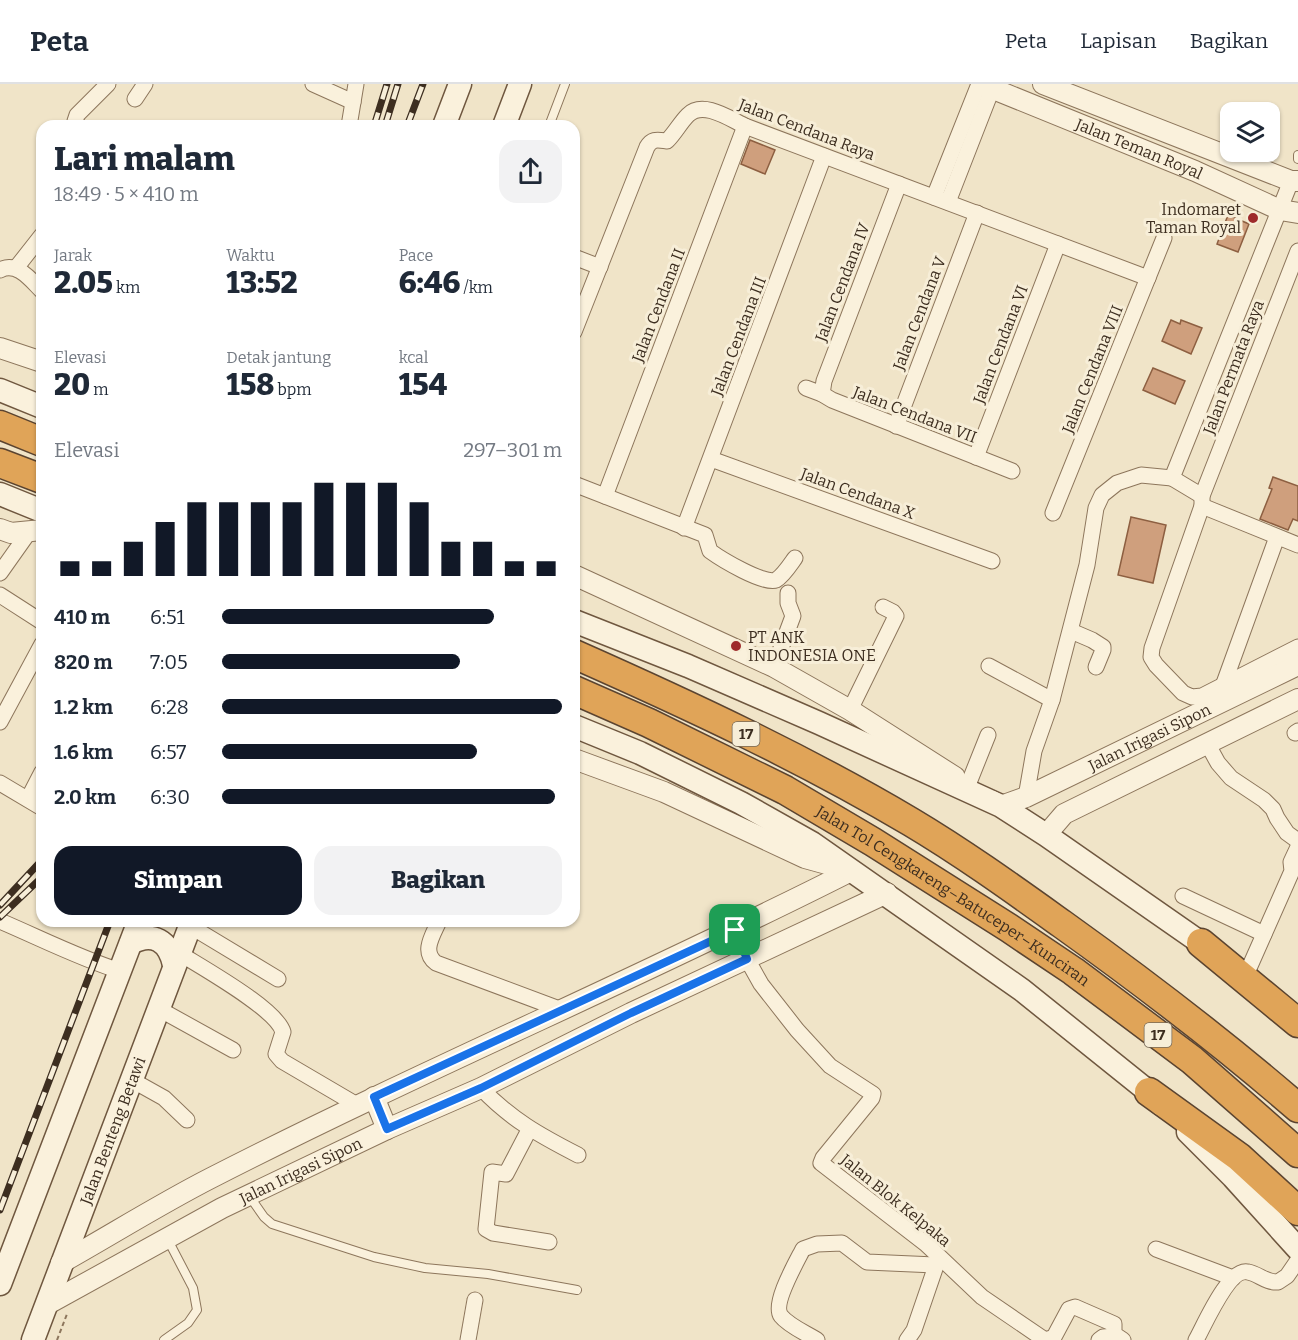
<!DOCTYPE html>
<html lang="id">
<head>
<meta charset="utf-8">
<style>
  body { margin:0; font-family:Bitter,serif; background:#f2f2f3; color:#1f2937; height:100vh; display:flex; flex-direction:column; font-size:22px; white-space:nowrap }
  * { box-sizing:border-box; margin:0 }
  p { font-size:20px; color:#747a83 }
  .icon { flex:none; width:33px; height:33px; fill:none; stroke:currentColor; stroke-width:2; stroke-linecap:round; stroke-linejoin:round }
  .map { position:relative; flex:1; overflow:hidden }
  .drawer { position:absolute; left:36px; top:36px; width:544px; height:807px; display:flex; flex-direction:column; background:#fff; border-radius:18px; box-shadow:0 2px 4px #0004 }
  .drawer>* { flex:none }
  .buttons { position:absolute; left:1220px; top:18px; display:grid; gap:12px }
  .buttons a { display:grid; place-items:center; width:60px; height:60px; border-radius:12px; background:#fff; box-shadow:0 2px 4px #0004; font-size:30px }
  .pin { position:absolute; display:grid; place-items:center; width:51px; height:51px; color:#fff; margin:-26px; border-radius:12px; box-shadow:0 3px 9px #0006 }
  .round { display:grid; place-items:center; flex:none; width:63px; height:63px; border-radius:18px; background:#f2f2f3 }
  .summary { display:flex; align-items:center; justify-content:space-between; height:102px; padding:0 18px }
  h1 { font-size:33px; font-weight:800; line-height:45px }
  .stats { display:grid; grid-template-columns:repeat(3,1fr); gap:9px; height:102px; padding:6px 18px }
  .stats div { display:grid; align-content:center }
  .stats b { font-size:30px; font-weight:800 }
  .stats small { font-size:16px; font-weight:400 }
  .stats p { font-size:16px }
  .chart { height:168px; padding:12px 18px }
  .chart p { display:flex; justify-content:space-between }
  .chart svg { width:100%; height:108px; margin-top:6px; stroke:#111827; stroke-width:6 }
  .button { display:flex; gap:12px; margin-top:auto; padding:12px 18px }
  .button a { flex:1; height:69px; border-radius:18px; background:#111827; color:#fff; font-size:24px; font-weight:800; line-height:69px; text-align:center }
  .button a+a { background:#f2f2f3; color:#1f2937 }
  ul { padding:0 18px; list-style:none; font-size:20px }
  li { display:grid; grid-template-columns:96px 72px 1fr; align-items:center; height:45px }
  li i { height:15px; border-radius:8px; background:#111827 }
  header { display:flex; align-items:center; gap:36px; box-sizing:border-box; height:84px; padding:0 30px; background:#fff; border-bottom:2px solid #e0e1e3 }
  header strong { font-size:28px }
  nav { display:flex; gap:33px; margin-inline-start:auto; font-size:21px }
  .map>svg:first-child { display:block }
  .building { fill:#cf9f7d; stroke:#8d5f41; stroke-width:1.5 }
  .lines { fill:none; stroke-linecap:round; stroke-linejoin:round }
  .service-casing { stroke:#8d765c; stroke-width:10 }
  .minor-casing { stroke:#8d765c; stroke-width:17 }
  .tertiary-casing { stroke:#8d765c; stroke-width:22 }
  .secondary-casing { stroke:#6f573f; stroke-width:25 }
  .motorway-casing { stroke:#5b4430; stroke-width:31 }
  .path { stroke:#8d765c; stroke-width:2; stroke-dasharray:4.5 3; stroke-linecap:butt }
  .service { stroke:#faf1dc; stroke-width:8 }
  .minor { stroke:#faf1dc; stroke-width:15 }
  .tertiary { stroke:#faf1dc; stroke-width:20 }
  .secondary { stroke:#faf1dc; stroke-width:22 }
  .motorway { stroke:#e0a458; stroke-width:28 }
  .rail-casing { stroke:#3d2e20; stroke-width:7 }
  .rail { stroke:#f7eed8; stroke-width:4.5; stroke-dasharray:14; stroke-linecap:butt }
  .route-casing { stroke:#fff; stroke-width:12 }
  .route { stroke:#1a73e8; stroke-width:8 }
  .poi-dot { fill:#9e2a2b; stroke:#f7eed8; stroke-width:2 }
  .labels { text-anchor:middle; stroke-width:6; stroke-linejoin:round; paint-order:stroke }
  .shield { fill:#f7eed8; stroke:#756857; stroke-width:1.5 }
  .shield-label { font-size:15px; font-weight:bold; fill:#3d2e20 }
  .street-label { font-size:16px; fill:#3d2e20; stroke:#f7eed8 }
  .poi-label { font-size:16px; fill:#3d2e20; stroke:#f7eed8; text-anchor:end }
</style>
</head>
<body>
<header>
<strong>Peta</strong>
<nav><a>Peta</a><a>Lapisan</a><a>Bagikan</a></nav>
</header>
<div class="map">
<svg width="1298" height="1256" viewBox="0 0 1298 1256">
  <rect width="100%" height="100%" fill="#f0e4c8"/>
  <g class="building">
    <polygon points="750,56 775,66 765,90 741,80"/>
    <polygon points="1228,131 1249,140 1238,168 1217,160"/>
    <polygon points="1171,236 1180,240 1181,236 1202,244 1191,270 1162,257"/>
    <polygon points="1153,284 1185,297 1175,320 1143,306"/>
    <polygon points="1273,393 1298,402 1298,437 1293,435 1288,446 1260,435 1272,405 1269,404"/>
    <polygon points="1131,433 1166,441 1153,499 1118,491"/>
  </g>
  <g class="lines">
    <defs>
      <g id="service">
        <polyline points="549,42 565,0"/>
        <polyline points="1298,71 1298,75"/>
        <polyline points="250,1113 264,1133 272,1140 374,1173 425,1184 488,1190 577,1206"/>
        <polyline points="164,1256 188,1239 197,1226 193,1204 168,1156"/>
      </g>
      <g id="minor">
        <polyline points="313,0 353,18"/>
        <polyline points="135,15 145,0"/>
        <polyline points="79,42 75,37 77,31 108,0"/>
        <polyline points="349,42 356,0"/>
        <polyline points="934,113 979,0"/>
        <polyline points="948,118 994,0"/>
        <polyline points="1298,167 1202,412 1202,422 1152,564 1151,573 1156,581 1183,609 1192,613 1202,612 1298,563"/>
        <polyline points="574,173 600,183"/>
        <polyline points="16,184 42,151"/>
        <path d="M0,186C17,177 31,196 42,207"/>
        <path d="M574,248L647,63C652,54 658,56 667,57C675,49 680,39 688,31C703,16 730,35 745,42L1148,194"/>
        <polyline points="806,304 822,310 832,316 1012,387"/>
        <polyline points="822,310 824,297 899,100"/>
        <polyline points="896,342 977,129"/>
        <polyline points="976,373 1058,160"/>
        <polyline points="711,375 992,477"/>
        <path d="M574,400L705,451L710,467C721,475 764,501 776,496C783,492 790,481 795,474"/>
        <polyline points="605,412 745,42"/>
        <polyline points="1202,412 1172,394 1291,97"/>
        <polyline points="1202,422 1298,461"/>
        <polyline points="1053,429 1164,154"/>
        <polyline points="684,444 824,72"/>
        <polyline points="0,489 29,448"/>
        <polyline points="0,511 42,538"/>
        <polyline points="1071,547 1092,556 1103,563 1103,566 1096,583"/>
        <polyline points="989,582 1052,616"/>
        <polyline points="774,583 793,532 788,519 788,509"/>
        <polyline points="1223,602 1277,453"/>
        <polyline points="850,626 896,532 893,528 883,523"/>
        <polyline points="0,638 42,560"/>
        <polyline points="1295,649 1298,647"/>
        <polyline points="1207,659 1218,679 1231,694 1264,716 1273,725 1277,734 1287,749 1298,757"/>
        <polyline points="0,699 42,724"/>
        <polyline points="968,701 988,651"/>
        <polyline points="1026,713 1034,667 1052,616 1087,481 1096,424 1102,411 1117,399 1141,391 1172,394"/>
        <polyline points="28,715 42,688"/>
        <polyline points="1183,812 1264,850"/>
        <path d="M0,837C40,854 79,874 120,887"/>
        <path d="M439,837C433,851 421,868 436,879L562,926"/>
        <polyline points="190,842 278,895"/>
        <polyline points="735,846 747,875 761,900 797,946 830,982 873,1010 872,1014 823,1074 821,1079 926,1160 982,1213 1045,1256"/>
        <path d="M179,869C201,883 277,925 283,948L276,970L282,977L357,1021"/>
        <polyline points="1246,891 1292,787 1291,778 1298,763"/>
        <polyline points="159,925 233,966"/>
        <polyline points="130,995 164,1014 187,1036"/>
        <path d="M481,1004C510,1035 541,1052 578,1071"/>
        <polyline points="529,1046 506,1090 492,1088 486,1145 493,1149 549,1158"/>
        <polyline points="1156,1165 1233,1194"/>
        <polyline points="468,1256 475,1216"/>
        <path d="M817,1256C806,1249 789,1242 781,1232C772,1220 797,1177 803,1165L817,1160L842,1159L867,1178L935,1181"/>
        <polyline points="907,1256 914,1246 939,1173"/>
        <polyline points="1045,1256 1054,1253 1069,1225 1075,1223 1114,1240 1114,1250 1123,1256"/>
        <polyline points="1099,1256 1103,1253 1116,1252"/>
        <path d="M1196,1256C1204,1242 1229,1183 1248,1188C1259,1190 1266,1199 1278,1198L1287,1192L1298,1176"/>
      </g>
      <g id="tertiary">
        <path id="s1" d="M981,0L1195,87L1280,126L1298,129"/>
        <polyline points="1043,0 1291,97 1298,97"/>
        <polyline points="0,264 42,278"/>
        <polyline points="0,445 11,449 42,446"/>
        <polyline points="574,491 774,583 850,626 955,693"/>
        <polyline points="574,675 664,708 805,774 845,785"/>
        <path id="s2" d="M992,717L1001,722L1026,713L1298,581"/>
        <polyline points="1046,751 1064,730 1298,615"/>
        <polyline points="374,1013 387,1045"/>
        <path d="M61,1179C111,1151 160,1120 211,1094C422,986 640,894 851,787"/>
        <path id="s3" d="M46,1221L222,1124L387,1045L481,1004L631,929L887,809"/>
      </g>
      <g id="secondary">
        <polyline points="444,42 460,0"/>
        <polyline points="504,42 520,0"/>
        <polyline points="0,306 42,323"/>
        <polyline points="0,410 42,427"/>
        <polyline points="574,537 688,582 819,639 1001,722 1046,751 1214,868"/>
        <polyline points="574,642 640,669 741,719 812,759 1022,906 1149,1008 1161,1020"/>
        <path d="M131,859C153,847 169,857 174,881"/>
        <polyline points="1188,1048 1233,1093 1298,1165"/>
        <polyline points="0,1200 139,837"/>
        <path id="s4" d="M33,1256L192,837"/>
      </g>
      <g id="motorway">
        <polyline points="0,341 42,358"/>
        <polyline points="0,379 42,395"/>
        <path d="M574,570C689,621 803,674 911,738C963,769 1013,805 1062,840C1143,898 1223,959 1298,1024"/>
        <path id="s5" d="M574,606L649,639L785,706L873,758L1009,844L1073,887L1192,976L1298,1069"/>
        <polyline points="1201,859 1298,939"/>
        <polyline points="1149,1008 1239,1073 1298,1127"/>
      </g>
    </defs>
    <use href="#service" class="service-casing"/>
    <use href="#minor" class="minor-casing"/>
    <use href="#tertiary" class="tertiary-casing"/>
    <use href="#secondary" class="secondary-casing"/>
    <use href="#motorway" class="motorway-casing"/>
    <polyline class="path" points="57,1256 67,1230"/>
    <use href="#service" class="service"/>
    <use href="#minor" class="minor"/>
    <use href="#tertiary" class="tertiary"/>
    <use href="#secondary" class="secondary"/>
    <use href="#motorway" class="motorway"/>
    <defs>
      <g id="rail">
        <polyline points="374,42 387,0"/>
        <polyline points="385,42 398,0"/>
        <polyline points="407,42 423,0"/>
        <polyline points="0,821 42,776"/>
        <polyline points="0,833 42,793"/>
        <polyline points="0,1126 110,837"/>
      </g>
    </defs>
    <use href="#rail" class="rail-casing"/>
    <use href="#rail" class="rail"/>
  </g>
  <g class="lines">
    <defs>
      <polygon id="route" points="735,846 747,875 631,929 481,1004 387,1045 374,1013"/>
    </defs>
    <use href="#route" class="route-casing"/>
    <use href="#route" class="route"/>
  </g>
  <g class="poi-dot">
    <circle cx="1253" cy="134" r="6"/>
    <circle cx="736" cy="562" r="6"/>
  </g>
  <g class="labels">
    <g class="shield">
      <rect x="732.5" y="638" width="27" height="24" rx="4.5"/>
      <rect x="1144.5" y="939" width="27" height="24" rx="4.5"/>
    </g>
    <g class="shield-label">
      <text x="746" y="655">17</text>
      <text x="1158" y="956">17</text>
    </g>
    <g class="street-label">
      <text transform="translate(807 45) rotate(21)" y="6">Jalan Cendana Raya</text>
      <text dy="6" stroke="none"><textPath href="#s1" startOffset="171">Jalan Teman Royal</textPath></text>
      <text transform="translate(842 198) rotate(-69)" y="6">Jalan Cendana IV</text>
      <text transform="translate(658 221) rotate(-69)" y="6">Jalan Cendana II</text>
      <text transform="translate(919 229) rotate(-69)" y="6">Jalan Cendana V</text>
      <text transform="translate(738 252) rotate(-69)" y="6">Jalan Cendana III</text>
      <text transform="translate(1000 260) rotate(-69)" y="6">Jalan Cendana VI</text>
      <text transform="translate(1233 283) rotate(-69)" y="6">Jalan Permata Raya</text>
      <text transform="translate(1092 285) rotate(-68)" y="6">Jalan Cendana VIII</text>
      <text transform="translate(915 330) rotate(21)" y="6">Jalan Cendana VII</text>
      <text transform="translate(858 409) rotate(20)" y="6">Jalan Cendana X</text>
      <text dy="6" stroke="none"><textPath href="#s2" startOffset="174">Jalan Irigasi Sipon</textPath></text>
      <text dy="6" stroke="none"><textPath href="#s5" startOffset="432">Jalan Tol Cengkareng–Batuceper–Kunciran</textPath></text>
      <text dy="6" stroke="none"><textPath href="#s4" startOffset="224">Jalan Benteng Betawi</textPath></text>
      <text dy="6" stroke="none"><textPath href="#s3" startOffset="288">Jalan Irigasi Sipon</textPath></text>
      <text transform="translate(896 1116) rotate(39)" y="6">Jalan Blok Kelpaka</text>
    </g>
    <g class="poi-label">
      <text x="1241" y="131">Indomaret<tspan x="1241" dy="18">Taman Royal</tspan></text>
      <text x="748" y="559" text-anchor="start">PT ANK<tspan x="748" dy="18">INDONESIA ONE</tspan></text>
    </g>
  </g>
</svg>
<div class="buttons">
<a><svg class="icon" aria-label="layers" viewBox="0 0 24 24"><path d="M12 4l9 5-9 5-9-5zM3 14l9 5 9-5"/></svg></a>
</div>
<div class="pin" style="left:735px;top:846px;background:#1e9e55"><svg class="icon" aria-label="arrive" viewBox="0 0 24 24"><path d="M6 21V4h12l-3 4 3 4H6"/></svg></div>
<section class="drawer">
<div class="summary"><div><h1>Lari malam</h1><p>18:49 · 5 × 410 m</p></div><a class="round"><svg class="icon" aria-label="share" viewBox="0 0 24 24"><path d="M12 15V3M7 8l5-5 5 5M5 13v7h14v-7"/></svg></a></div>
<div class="stats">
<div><p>Jarak</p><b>2.05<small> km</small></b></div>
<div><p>Waktu</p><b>13:52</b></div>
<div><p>Pace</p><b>6:46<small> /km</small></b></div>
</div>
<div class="stats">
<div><p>Elevasi</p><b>20<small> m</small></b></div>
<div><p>Detak jantung</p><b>158<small> bpm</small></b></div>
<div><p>kcal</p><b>154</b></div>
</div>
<div class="chart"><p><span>Elevasi</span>297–301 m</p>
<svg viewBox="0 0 160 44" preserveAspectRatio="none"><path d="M5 44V38M15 44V38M25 44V30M35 44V22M45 44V14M55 44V14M65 44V14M75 44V14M85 44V6M95 44V6M105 44V6M115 44V14M125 44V30M135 44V30M145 44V38M155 44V38"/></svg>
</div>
<ul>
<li><b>410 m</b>6:51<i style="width:80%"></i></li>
<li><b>820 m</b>7:05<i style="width:70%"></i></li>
<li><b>1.2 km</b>6:28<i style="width:100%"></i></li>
<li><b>1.6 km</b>6:57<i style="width:75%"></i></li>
<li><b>2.0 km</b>6:30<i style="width:98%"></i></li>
</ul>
<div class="button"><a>Simpan</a><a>Bagikan</a></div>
</section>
</div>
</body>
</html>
